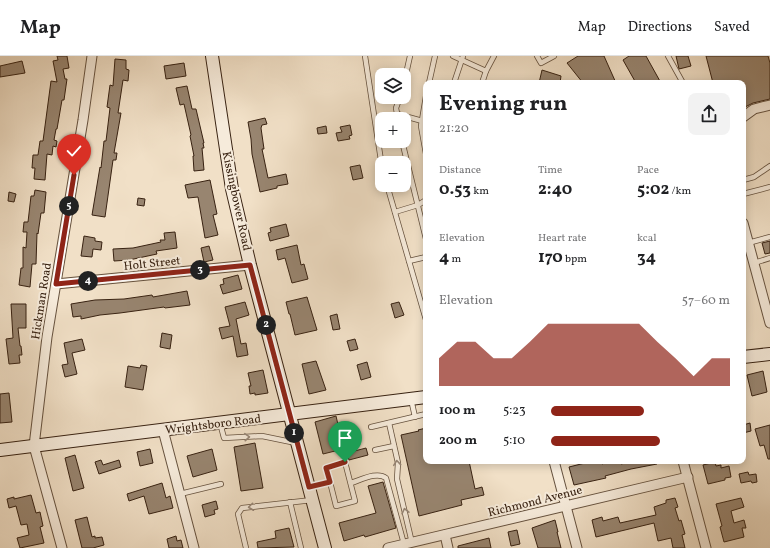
<!DOCTYPE html>
<html lang="en">
<head>
<meta charset="utf-8">
<style>
  body { margin:0; font-family:Vollkorn,serif; background:#f2f2f2; color:#202124; height:100vh; display:flex; flex-direction:column; font-size:15px; white-space:nowrap }
  * { box-sizing:border-box; margin:0 }
  p { font-size:13px; color:#757577 }
  .icon { flex:none; width:22px; height:22px; fill:none; stroke:currentColor; stroke-width:2; stroke-linecap:round; stroke-linejoin:round }
  .map { position:relative; flex:1; overflow:hidden }
  .details { position:absolute; left:423px; top:24px; width:323px; height:384px; display:flex; flex-direction:column; background:#fff; border-radius:8px; box-shadow:0 2px 10px #0003 }
  .details>* { flex:none }
  .controls { position:absolute; left:375px; top:12px; display:grid; gap:8px }
  .controls a { display:grid; place-items:center; width:36px; height:36px; border-radius:8px; background:#fff; box-shadow:0 2px 10px #0003; font-size:20px }
  .pin { position:absolute; display:grid; place-items:center; width:34px; height:34px; color:#fff; margin:-41px -17px; border-radius:50% 50% 50% 0; rotate:-45deg; box-shadow:0 0 4px #0007 }
  .pin .icon { rotate:45deg }
  .km { position:absolute; width:20px; height:20px; margin:-10px; border-radius:50%; background:#222; color:#fff; font-size:11px; line-height:20px; text-align:center }
  .round { display:grid; place-items:center; flex:none; width:42px; height:42px; border-radius:8px; background:#f2f2f2 }
  .overview { display:flex; align-items:center; justify-content:space-between; height:68px; padding:0 16px }
  h1 { font-size:22px; font-weight:700; line-height:30px }
  .figures { display:grid; grid-template-columns:repeat(3,1fr); gap:6px; height:68px; padding:4px 16px }
  .figures div { display:grid; align-content:center }
  .figures b { font-size:17px; font-weight:700 }
  .figures small { font-size:11px; font-weight:400 }
  .figures p { font-size:11px }
  .chart { height:112px; padding:8px 16px }
  .chart p { display:flex; justify-content:space-between }
  .chart svg { width:100%; height:72px; margin-top:4px; fill:#8f2418; opacity:.7 }
  ul { padding:0 16px; list-style:none; font-size:13px }
  li { display:grid; grid-template-columns:64px 48px 1fr; align-items:center; height:30px }
  li i { height:10px; border-radius:5px; background:#8f2418 }
  header { display:flex; align-items:center; gap:24px; box-sizing:border-box; height:56px; padding:0 20px; background:#fff; border-bottom:1px solid #e0e0e0 }
  header strong { font-size:19px }
  nav { display:flex; gap:22px; margin-inline-start:auto; font-size:14px }
  .map>svg:first-child { display:block }
  .building { fill:#988570; stroke:#382212 }
  .lines { fill:none; stroke-linecap:round; stroke-linejoin:round }
  .lane-casing { stroke:#66523f; stroke-width:6 }
  .street-casing { stroke:#66523f; stroke-width:11 }
  .secondary-casing { stroke:#382212; stroke-width:14 }
  .lane { stroke:#f6ebdb; stroke-width:4.5 }
  .street { stroke:#f6ebdb; stroke-width:9 }
  .secondary { stroke:#f6ebdb; stroke-width:12 }
  .oneway { stroke:#978676 }
  .route-casing { stroke:#fff; stroke-width:8 }
  .route { stroke:#8f2418; stroke-width:5 }
  .labels { text-anchor:middle; stroke-width:4; stroke-linejoin:round; paint-order:stroke }
  .street-label { font-size:12px; fill:#382212; stroke:#f6ebdb }
</style>
</head>
<body>
<header>
<strong>Map</strong>
<nav><a>Map</a><a>Directions</a><a>Saved</a></nav>
</header>
<div class="map">
<svg width="770" height="492" viewBox="0 0 770 492">
  <rect width="100%" height="100%" fill="#f1e0c7"/>
  <filter id="stains"><feTurbulence type="fractalNoise" baseFrequency=".005" numOctaves="4"/><feColorMatrix values="0 0 0 0 .2 0 0 0 0 .09 0 0 0 0 .02 0 0 0 .5 -.17"/></filter>
  <radialGradient id="worn" r=".72"><stop offset=".6" stop-color="#630" stop-opacity="0"/><stop offset="1" stop-color="#630" stop-opacity=".3"/></radialGradient>
  <g class="building">
    <polygon points="57,0 67,0 69,12 63,13 65,23 67,23 64,44 62,44 57,73 56,73 54,84 57,85 56,91 53,90 52,99 47,98 45,124 34,123 35,112 32,112 33,99 38,99 40,85 43,85 51,25 57,26 53,5 58,4"/>
    <polygon points="578,0 604,0 616,27 583,27 567,7"/>
    <polygon points="629,0 646,0 661,27 636,27 623,4"/>
    <polygon points="676,0 688,0 691,10 679,13"/>
    <polygon points="706,0 768,0 770,7 770,43 753,47 743,52 743,27 713,27"/>
    <polygon points="115,3 126,4 126,13 129,14 128,25 123,24 118,57 121,57 114,97 117,97 116,104 113,104 105,161 92,159 100,111 101,112 104,85 106,85 110,52 107,51 110,29 113,30"/>
    <polygon points="22,5 25,17 0,21 0,10"/>
    <polygon points="184,7 186,20 166,23 164,10"/>
    <polygon points="542,14 561,20 560,27 539,27"/>
    <polygon points="187,30 192,53 196,53 204,87 203,87 204,92 202,92 204,114 194,115 193,100 194,100 190,80 191,79 184,48 180,49 176,32"/>
    <polygon points="265,62 267,68 262,69 261,72 264,93 262,93 268,122 286,118 288,128 277,130 277,132 260,136 252,98 251,83 248,66"/>
    <polygon points="350,69 352,79 349,80 350,83 338,85 336,77 342,76 340,71"/>
    <polygon points="326,70 327,77 318,78 317,72"/>
    <polygon points="360,109 363,122 353,124 350,111"/>
    <polygon points="210,124 217,158 213,159 218,179 205,182 198,141 188,142 185,129"/>
    <polygon points="35,134 46,136 44,157 41,157 38,178 37,177 36,208 32,208 30,231 19,229 21,212 23,212 23,191 26,192 27,176 23,176 24,166 28,166 31,140 34,140"/>
    <polygon points="9,136 16,138 14,146 8,145"/>
    <polygon points="138,142 145,143 144,150 137,149"/>
    <polygon points="286,168 289,180 270,185 268,177 271,176 270,172"/>
    <polygon points="175,176 177,192 156,195 157,198 129,204 114,205 113,193 133,192 161,186 160,184 165,184 164,177"/>
    <polygon points="84,180 95,182 95,185 102,186 101,194 93,193 92,201 81,200"/>
    <polygon points="770,185 770,197 765,198 762,187"/>
    <polygon points="297,189 301,209 304,208 308,223 292,227 285,202 278,204 276,194"/>
    <polygon points="209,190 213,204 204,206 201,192"/>
    <polygon points="238,219 242,233 223,238 220,229 224,228 223,223"/>
    <polygon points="187,235 190,249 165,252 164,251 120,257 100,259 81,263 81,260 73,261 71,248 95,244 124,243 152,239 153,241"/>
    <polygon points="307,241 317,274 295,279 290,258 289,258 286,246"/>
    <polygon points="245,246 249,259 236,263 241,288 246,287 248,299 237,301 233,280 222,283 219,272 230,270 225,251"/>
    <polygon points="399,246 404,259 395,262 391,248"/>
    <polygon points="11,248 26,248 26,272 18,272 20,290 21,290 22,299 19,299 20,307 9,308 6,283 13,282"/>
    <polygon points="337,258 340,273 333,274 330,260"/>
    <polygon points="162,277 172,279 170,293 160,291"/>
    <polygon points="82,283 85,294 72,297 77,318 65,321 62,309 68,308 64,287"/>
    <polygon points="355,283 358,293 350,295 347,285"/>
    <polygon points="316,305 326,334 309,338 302,308"/>
    <polygon points="367,306 371,321 361,324 357,309"/>
    <polygon points="141,309 147,310 143,334 125,331 128,310 140,312"/>
    <polygon points="263,314 268,337 255,339 255,337 250,338 249,330 251,330 248,317"/>
    <polygon points="763,315 767,336 752,340 747,319"/>
    <polygon points="9,337 12,366 0,367 0,338"/>
    <polygon points="336,360 339,373 330,376 335,395 323,398 315,366"/>
    <polygon points="750,367 751,375 743,377 743,369"/>
    <polygon points="770,369 770,403 768,403 764,389 760,390 755,373"/>
    <polygon points="426,372 426,405 469,405 475,433 482,431 484,439 461,444 462,449 419,460 401,379 419,375 418,374"/>
    <polygon points="255,387 263,432 241,435 234,391"/>
    <polygon points="366,392 368,399 349,404 347,397"/>
    <polygon points="150,393 153,407 140,410 137,396"/>
    <polygon points="212,393 217,414 193,421 187,400"/>
    <polygon points="75,399 84,432 73,435 65,402"/>
    <polygon points="101,404 103,409 119,404 121,411 99,418 95,406"/>
    <polygon points="593,405 601,405 602,408 611,405 620,405 621,408 633,405 657,405 657,408 631,413 605,420 606,422 574,429 569,411"/>
    <polygon points="715,406 716,410 721,409 721,412 729,410 731,421 725,422 725,424 708,428 703,409"/>
    <polygon points="748,416 749,419 756,418 757,426 752,427 751,425 741,427 739,418"/>
    <polygon points="383,426 396,472 365,481 364,479 344,485 339,467 376,457 368,430"/>
    <polygon points="162,427 166,442 170,440 173,452 149,458 144,440 129,445 127,438"/>
    <polygon points="31,439 36,457 40,456 43,470 40,471 44,487 20,492 17,482 29,479 27,468 21,469 16,450 9,452 7,443 14,441 14,443"/>
    <polygon points="675,442 678,451 675,452 679,465 681,464 685,478 682,479 685,492 673,492 671,482 658,485 654,467 596,481 592,464 602,461 603,465 618,461 620,467 656,459 654,451 666,447 666,444"/>
    <polygon points="741,442 744,451 731,455 734,467 744,464 746,472 742,472 744,481 724,486 720,471 722,470 716,448"/>
    <polygon points="216,445 218,453 214,454 215,458 205,461 202,449"/>
    <polygon points="87,461 92,481 95,480 95,482 102,481 104,489 93,492 82,492 75,464"/>
    <polygon points="555,464 558,476 557,476 561,492 538,492 532,472"/>
    <polygon points="289,472 294,491 258,492 257,486 276,482 275,475"/>
    <polygon points="517,474 520,488 511,490 508,476"/>
    <polygon points="176,480 177,485 181,484 183,492 169,492 167,483"/>
    <polygon points="489,482 491,492 458,492 458,490"/>
  </g>
  <g class="lines">
    <defs>
      <g id="lane">
        <polyline points="365,0 382,111"/>
        <polyline points="453,0 486,15"/>
        <polyline points="537,0 541,7 554,0"/>
        <polyline points="668,0 683,27"/>
        <polyline points="404,27 410,0"/>
        <polyline points="429,27 435,0"/>
        <polyline points="454,27 463,0"/>
        <polyline points="482,27 486,15 494,0"/>
        <polyline points="426,40 421,70 426,98"/>
        <polyline points="397,58 426,66"/>
        <polyline points="398,63 396,52 400,41"/>
        <polyline points="402,85 426,183"/>
        <polyline points="743,124 754,121 770,110"/>
        <polyline points="387,129 426,264"/>
        <polyline points="743,138 770,131"/>
        <polyline points="395,156 418,149 426,144"/>
        <polyline points="748,187 770,181"/>
        <polyline points="409,205 426,201"/>
        <polyline points="754,207 770,202"/>
        <polyline points="411,343 415,361"/>
        <polyline points="220,367 224,382 262,380 296,387"/>
        <polyline points="389,367 398,407 397,423 412,487"/>
        <polyline points="371,371 426,358"/>
        <polyline points="375,394 394,390"/>
        <path d="M351,427C361,424 377,415 386,422L404,488"/>
        <polyline points="310,431 330,426 336,450 355,445 345,406 326,412 330,426"/>
        <polyline points="180,438 221,428"/>
        <polyline points="290,446 301,492"/>
        <polyline points="246,492 238,458 242,452 312,444"/>
      </g>
      <g id="street">
        <polyline points="743,61 754,53 770,49"/>
        <polyline points="743,167 770,267"/>
        <polyline points="56,228 250,209"/>
        <polyline points="163,374 194,492"/>
        <polyline points="554,405 577,492"/>
        <polyline points="683,405 706,492"/>
        <polyline points="445,479 448,492"/>
        <polyline points="62,492 34,390 47,281 83,64 92,0"/>
        <polyline points="388,492 688,421"/>
      </g>
      <g id="secondary">
        <polyline points="212,0 232,133 250,209 325,492"/>
        <polyline points="743,301 770,298"/>
        <polyline points="0,394 426,341"/>
      </g>
    </defs>
    <use href="#lane" class="lane-casing"/>
    <use href="#street" class="street-casing"/>
    <use href="#secondary" class="secondary-casing"/>
    <use href="#lane" class="lane"/>
    <use href="#street" class="street"/>
    <use href="#secondary" class="secondary"/>
  </g>
  <defs><path id="oneway-chevron" d="M-2-3.5L2.5 0L-2 3.5" fill="none" stroke-width="1.6" stroke-linecap="round" stroke-linejoin="round"/></defs>
  <g class="oneway">
    <use href="#oneway-chevron" transform="translate(247 381) rotate(-4)"/>
    <use href="#oneway-chevron" transform="translate(397 407) rotate(-96)"/>
    <use href="#oneway-chevron" transform="translate(251 451) rotate(173)"/>
    <use href="#oneway-chevron" transform="translate(405 455) rotate(-103)"/>
  </g>
  <g class="lines">
    <defs>
      <polyline id="route" points="74,119 56,228 250,209 309,431 330,426 326,412 345,406"/>
    </defs>
    <use href="#route" class="route-casing"/>
    <use href="#route" class="route"/>
  </g>
  <g class="labels">
    <g class="street-label">
      <text transform="translate(237 145) rotate(78)" y="4">Kissingbower Road</text>
      <text transform="translate(152 207) rotate(-6)" y="4">Holt Street</text>
      <text transform="translate(41 245) rotate(-81)" y="4">Hickman Road</text>
      <text transform="translate(213 368) rotate(-7)" y="4">Wrightsboro Road</text>
      <text transform="translate(535 445) rotate(-14)" y="4">Richmond Avenue</text>
    </g>
  </g>
  <rect width="100%" height="100%" filter="url(#stains)"/>
  <rect width="100%" height="100%" fill="url(#worn)"/>
</svg>
<div class="controls">
<a><svg class="icon" aria-label="layers" viewBox="0 0 24 24"><path d="M12 4l9 5-9 5-9-5zM3 14l9 5 9-5"/></svg></a>
<a>+</a>
<a>−</a>
</div>
<div class="pin" style="left:345px;top:406px;background:#1e9e55"><svg class="icon" aria-label="arrive" viewBox="0 0 24 24"><path d="M6 21V4h12l-3 4 3 4H6"/></svg></div>
<div class="pin" style="left:74px;top:119px;background:#d93025"><svg class="icon" aria-label="check" viewBox="0 0 24 24"><path d="M5 12l5 5 9-10"/></svg></div>
<b class="km" style="left:294px;top:377px">1</b>
<b class="km" style="left:266px;top:269px">2</b>
<b class="km" style="left:200px;top:214px">3</b>
<b class="km" style="left:88px;top:225px">4</b>
<b class="km" style="left:69px;top:150px">5</b>
<section class="details">
<div class="overview"><div><h1>Evening run</h1><p>21:20</p></div><a class="round"><svg class="icon" aria-label="share" viewBox="0 0 24 24"><path d="M12 15V3M7 8l5-5 5 5M5 13v7h14v-7"/></svg></a></div>
<div class="figures">
<div><p>Distance</p><b>0.53<small> km</small></b></div>
<div><p>Time</p><b>2:40</b></div>
<div><p>Pace</p><b>5:02<small> /km</small></b></div>
</div>
<div class="figures">
<div><p>Elevation</p><b>4<small> m</small></b></div>
<div><p>Heart rate</p><b>170<small> bpm</small></b></div>
<div><p>kcal</p><b>34</b></div>
</div>
<div class="chart"><p><span>Elevation</span>57–60 m</p>
<svg viewBox="0 0 160 44" preserveAspectRatio="none"><path d="M0 44V27L10 17L20 17L30 27L40 27L50 17L60 6L70 6L80 6L90 6L100 6L110 6L120 17L130 27L140 38L150 27L160 27V44z"/></svg>
</div>
<ul>
<li><b>100 m</b>5:23<i style="width:52%"></i></li>
<li><b>200 m</b>5:10<i style="width:61%"></i></li>
</ul>
</section>
</div>
</body>
</html>
